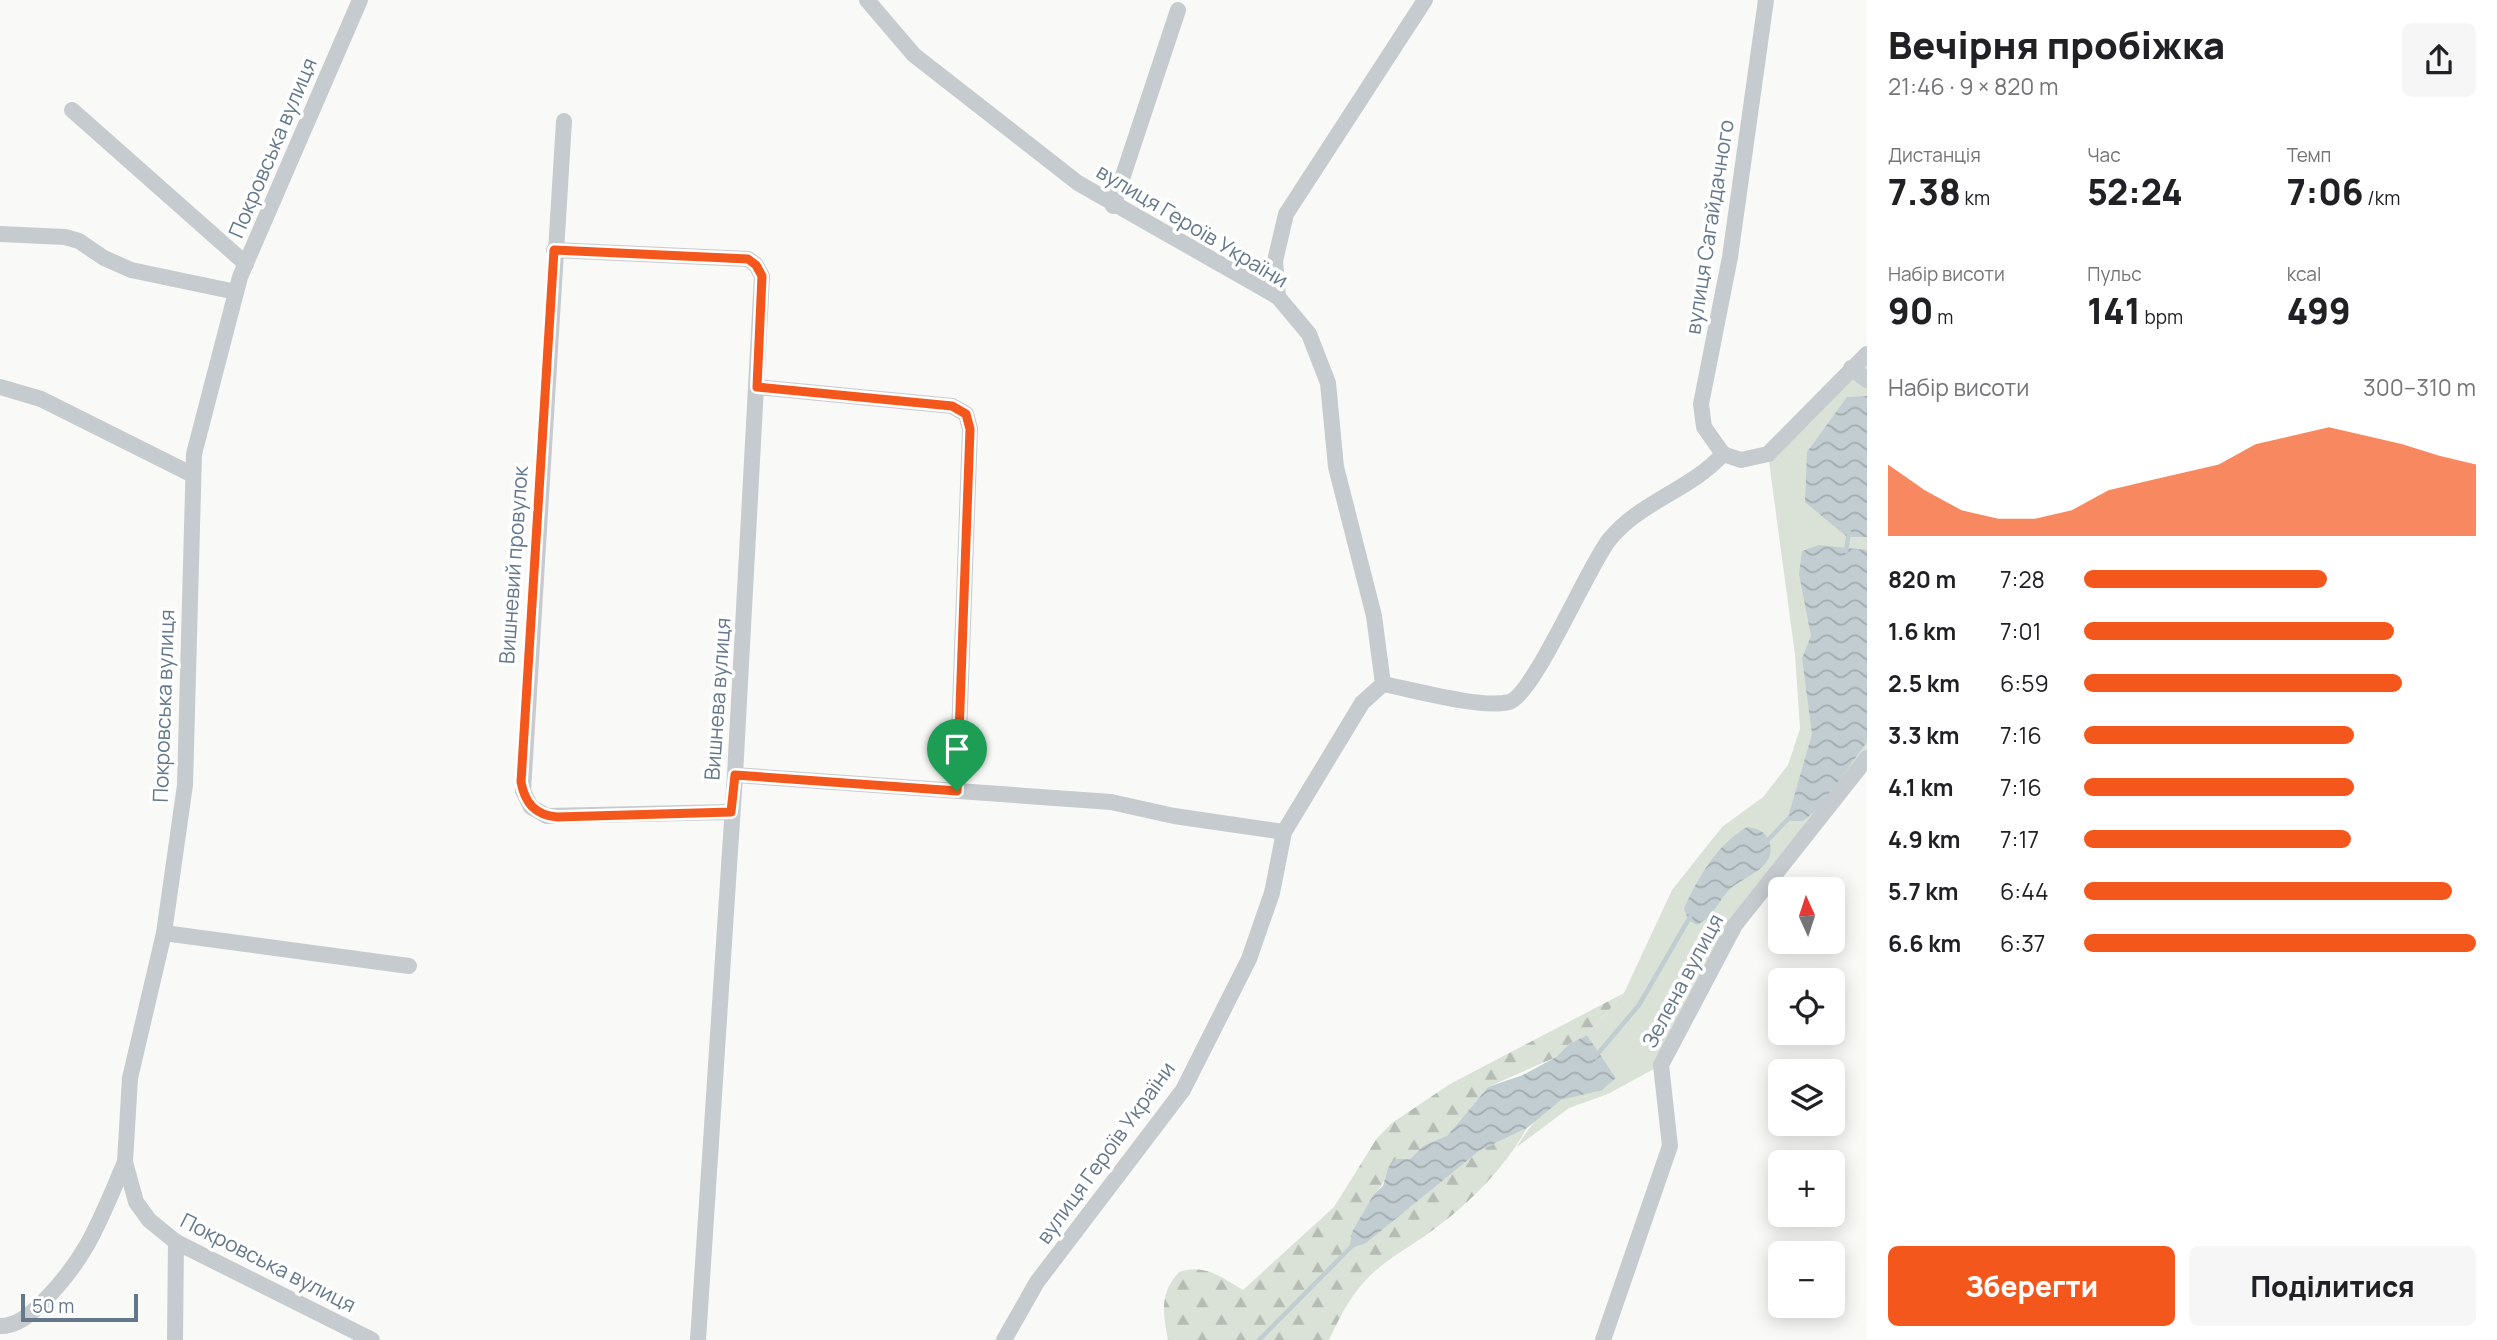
<!DOCTYPE html>
<html lang="uk">
<head>
<meta charset="utf-8">
<style>
  body { margin:0; font-family:Manrope,sans-serif; background:#f6f6f6; color:#202124; height:100vh; display:flex; flex-direction:column; font-size:26px; white-space:nowrap }
  * { box-sizing:border-box; margin:0 }
  p { font-size:23px; color:#757577 }
  .icon { flex:none; width:38px; height:38px; fill:none; stroke:currentColor; stroke-width:2; stroke-linecap:round; stroke-linejoin:round }
  .map { position:relative; flex:1; overflow:hidden }
  .details { display:flex; flex-direction:column; background:#fff; width:630px }
  .details>* { flex:none }
  .needle { width:46px; rotate:357deg }
  .buttons { position:absolute; left:1768px; top:877px; display:grid; gap:14px }
  .buttons a { display:grid; place-items:center; width:77px; height:77px; border-radius:10px; background:#fff; box-shadow:0 4px 18px #0003; font-size:35px }
  .scale { position:absolute; left:21px; bottom:18px; width:117px; box-sizing:border-box; padding-left:7px; border:4px solid #65788b; border-top:0; font-size:19px; line-height:24px; white-space:nowrap; color:#65788b; -webkit-text-stroke:5px #fff; paint-order:stroke }
  .pin { position:absolute; display:grid; place-items:center; width:60px; height:60px; color:#fff; margin:-72px -30px; border-radius:50% 50% 50% 0; rotate:-45deg; box-shadow:0 0 7px #0007 }
  .pin .icon { rotate:45deg }
  .round { display:grid; place-items:center; flex:none; width:74px; height:74px; border-radius:10px; background:#f6f6f6 }
  .head { display:flex; align-items:center; justify-content:space-between; height:119px; padding:0 21px }
  h1 { font-size:38px; font-weight:800; line-height:52px }
  .figures { display:grid; grid-template-columns:repeat(3,1fr); gap:10px; height:119px; padding:7px 21px }
  .figures div { display:grid; align-content:center }
  .figures b { font-size:35px; font-weight:800 }
  .figures small { font-size:19px; font-weight:400 }
  .figures p { font-size:19px }
  .chart { height:196px; padding:14px 21px }
  .chart p { display:flex; justify-content:space-between }
  .chart svg { width:100%; height:126px; margin-top:7px; fill:#f4571c; opacity:.7 }
  .cta { display:flex; gap:14px; margin-top:auto; padding:14px 21px }
  .cta a { flex:1; height:80px; border-radius:10px; background:#f4571c; color:#fff; font-size:28px; font-weight:800; line-height:80px; text-align:center }
  .cta a+a { background:#f6f6f6; color:#202124 }
  ul { padding:0 21px; list-style:none; font-size:23px }
  li { display:grid; grid-template-columns:112px 84px 1fr; align-items:center; height:52px }
  li i { height:18px; border-radius:9px; background:#f4571c }
  main { display:flex; flex:1; min-height:0 }
  .map>svg:first-child { display:block }
  .green { fill:#dae2d7 }
  .forest { fill:url(#forest-firs) }
  .water { fill:url(#water-waves) }
  .lines { fill:none; stroke-linecap:round; stroke-linejoin:round }
  .stream { stroke:#c2cdd2; stroke-width:4.5 }
  .minor { stroke:#c6cbcf; stroke-width:16 }
  .route-casing { stroke:#fff; stroke-width:14 }
  .route { stroke:#f4571c; stroke-width:9 }
  .labels { text-anchor:middle; stroke-width:7; stroke-linejoin:round; paint-order:stroke }
  .street-label { font-size:21px; fill:#65788b; stroke:#fff }
</style>
</head>
<body>
<main>
<div class="map">
<svg width="1867" height="1340" viewBox="0 0 1867 1340">
  <defs>
    <pattern id="forest-firs" width="22" height="20" patternUnits="userSpaceOnUse" patternTransform="scale(1.75)"><rect width="22" height="20" fill="#dae2d7"/><path d="M5 1l3.5 6h-7zM16 11l3.5 6h-7z" fill="#b4bcb4"/></pattern>
    <pattern id="water-waves" width="16" height="10" patternUnits="userSpaceOnUse" patternTransform="scale(1.75)"><rect width="16" height="10" fill="#c2cdd2"/><path d="M0 5q4-4 8 0t8 0" fill="none" stroke="#a1abb0"/></pattern>
  </defs>
  <rect width="100%" height="100%" fill="#f9f9f7"/>
  <path class="green" d="M1867,354V758L1735,925L1661,1065L1608,1094L1569,1108L1517,1147C1527,1129 1544,1107 1564,1099C1584,1092 1599,1092 1616,1078L1587,1035L1624,993L1672,890L1722,827L1763,797L1788,765L1800,729L1795,655L1768,454Z"/>
  <path class="forest" d="M1624,993L1587,1035L1569,1044L1556,1057L1488,1087L1448,1135L1423,1146L1410,1159H1396C1386,1171 1386,1184 1374,1194L1391,1222L1479,1151L1527,1128C1505,1168 1467,1206 1429,1233C1408,1248 1383,1261 1365,1281C1349,1298 1339,1319 1329,1340H1168C1163,1313 1159,1294 1179,1272C1204,1263 1221,1277 1243,1290L1334,1207L1377,1138L1392,1123L1450,1084Z"/>
  <g class="water">
    <polygon points="1867,396 1867,537 1847,537 1805,502 1807,452 1847,397"/>
    <polygon points="1819,545 1867,550 1867,742 1820,807 1803,821 1787,821 1812,734 1802,658 1811,636 1799,574 1802,551"/>
    <path d="M1747,827C1757,828 1765,831 1769,841C1779,867 1744,876 1730,889C1716,903 1717,914 1697,925L1688,920L1684,908C1699,877 1716,845 1747,827Z"/>
    <polygon points="1587,1035 1616,1078 1602,1090 1561,1100 1527,1128 1479,1151 1366,1243 1349,1249 1353,1230 1374,1194 1383,1186 1388,1168 1396,1159 1410,1159 1423,1146 1448,1135 1488,1087 1523,1075 1556,1057 1569,1044"/>
  </g>
  <g class="lines">
    <g class="stream">
      <polyline points="1846,551 1849,532"/>
      <polyline points="1766,842 1789,818"/>
      <polyline points="1595,1057 1639,1005 1690,917"/>
      <polyline points="1259,1340 1352,1246"/>
    </g>
    <g class="minor">
      <polyline points="360,0 240,277 194,454 185,785 164,933 130,1078 125,1162 136,1202 149,1220 176,1242 372,1340"/>
      <polyline points="867,0 914,55 1078,183 1278,297 1309,334 1328,383 1336,467 1374,616 1383,684 1362,703 1284,832 1272,893 1249,959 1183,1090 1037,1282 1004,1340"/>
      <polyline points="72,110 246,264"/>
      <polyline points="564,121 523,791 531,807 547,816 731,812"/>
      <polyline points="1113,206 1178,10"/>
      <polyline points="0,234 65,237 79,241 104,258 131,270 236,292"/>
      <polyline points="554,250 748,259 756,265 762,276 735,775 698,1340"/>
      <polyline points="1278,297 1275,261 1286,214 1425,0"/>
      <polyline points="1851,368 1867,380"/>
      <polyline points="0,387 41,399 191,474"/>
      <polyline points="757,387 952,406 966,414 970,429 957,791"/>
      <polyline points="1723,454 1704,427 1701,404 1730,257 1766,0"/>
      <path d="M1383,684C1414,690 1481,709 1509,702C1534,695 1587,568 1609,540C1639,502 1691,490 1723,454L1741,460L1768,454L1867,354"/>
      <polyline points="735,775 1111,802 1174,816 1284,832"/>
      <polyline points="164,933 409,966"/>
      <path d="M0,1326C18,1326 30,1314 42,1303C88,1257 100,1220 125,1162"/>
      <polyline points="175,1340 176,1242"/>
      <polyline points="1603,1340 1670,1146 1661,1065 1735,925 1867,758"/>
    </g>
  </g>
  <g class="lines">
    <defs>
      <path id="route" d="M554,250L748,259L756,265L762,276L757,387L952,406L966,414L970,429L957,791L735,775L731,812L557,817C535,815 525,803 521,782Z"/>
    </defs>
    <use href="#route" class="route-casing"/>
    <use href="#route" class="route"/>
  </g>
  <g class="labels">
    <g class="street-label">
      <text transform="translate(273 148) rotate(-67)" y="7">Покровська вулиця</text>
      <text transform="translate(1192 226) rotate(31)" y="7">вулиця Героїв України</text>
      <text transform="translate(1710 227) rotate(-81)" y="7">вулиця Сагайдачного</text>
      <text transform="translate(514 565) rotate(-86)" y="7">Вишневий провулок</text>
      <text transform="translate(718 699) rotate(-86)" y="7">Вишнева вулиця</text>
      <text transform="translate(164 706) rotate(-88)" y="7">Покровська вулиця</text>
      <text transform="translate(1683 981) rotate(-62)" y="7">Зелена вулиця</text>
      <text transform="translate(1106 1153) rotate(-54)" y="7">вулиця Героїв України</text>
      <text transform="translate(268 1263) rotate(27)" y="7">Покровська вулиця</text>
    </g>
  </g>
</svg>
<div class="buttons">
<a><svg class="needle" viewBox="-14 -14 28 28"><path d="M0-13l5 13h-10z" fill="#e53935"/><path d="M0 13l5-13h-10z" fill="#757577"/></svg></a>
<a><svg class="icon" aria-label="locate" viewBox="0 0 24 24"><circle cx="12" cy="12" r="6"/><path d="M12 2v4M12 18v4M2 12h4M18 12h4"/></svg></a>
<a><svg class="icon" aria-label="layers" viewBox="0 0 24 24"><path d="M12 4l9 5-9 5-9-5zM3 14l9 5 9-5"/></svg></a>
<a>+</a>
<a>−</a>
</div>
<div class="scale">50 m</div>
<div class="pin" style="left:957px;top:791px;background:#1e9e55"><svg class="icon" aria-label="arrive" viewBox="0 0 24 24"><path d="M6 21V4h12l-3 4 3 4H6"/></svg></div>
</div>
<section class="details">
<div class="head"><div><h1>Вечірня пробіжка</h1><p>21:46 · 9 × 820 m</p></div><a class="round"><svg class="icon" aria-label="share" viewBox="0 0 24 24"><path d="M12 15V3M7 8l5-5 5 5M5 13v7h14v-7"/></svg></a></div>
<div class="figures">
<div><p>Дистанція</p><b>7.38<small> km</small></b></div>
<div><p>Час</p><b>52:24</b></div>
<div><p>Темп</p><b>7:06<small> /km</small></b></div>
</div>
<div class="figures">
<div><p>Набір висоти</p><b>90<small> m</small></b></div>
<div><p>Пульс</p><b>141<small> bpm</small></b></div>
<div><p>kcal</p><b>499</b></div>
</div>
<div class="chart"><p><span>Набір висоти</span>300–310 m</p>
<svg viewBox="0 0 160 44" preserveAspectRatio="none"><path d="M0 44V19L10 28L20 35L30 38L40 38L50 35L60 28L70 25L80 22L90 19L100 12L110 9L120 6L130 9L140 12L150 16L160 19V44z"/></svg>
</div>
<ul>
<li><b>820 m</b>7:28<i style="width:62%"></i></li>
<li><b>1.6 km</b>7:01<i style="width:79%"></i></li>
<li><b>2.5 km</b>6:59<i style="width:81%"></i></li>
<li><b>3.3 km</b>7:16<i style="width:69%"></i></li>
<li><b>4.1 km</b>7:16<i style="width:69%"></i></li>
<li><b>4.9 km</b>7:17<i style="width:68%"></i></li>
<li><b>5.7 km</b>6:44<i style="width:94%"></i></li>
<li><b>6.6 km</b>6:37<i style="width:100%"></i></li>
</ul>
<div class="cta"><a>Зберегти</a><a>Поділитися</a></div>
</section>
</main>
</body>
</html>
